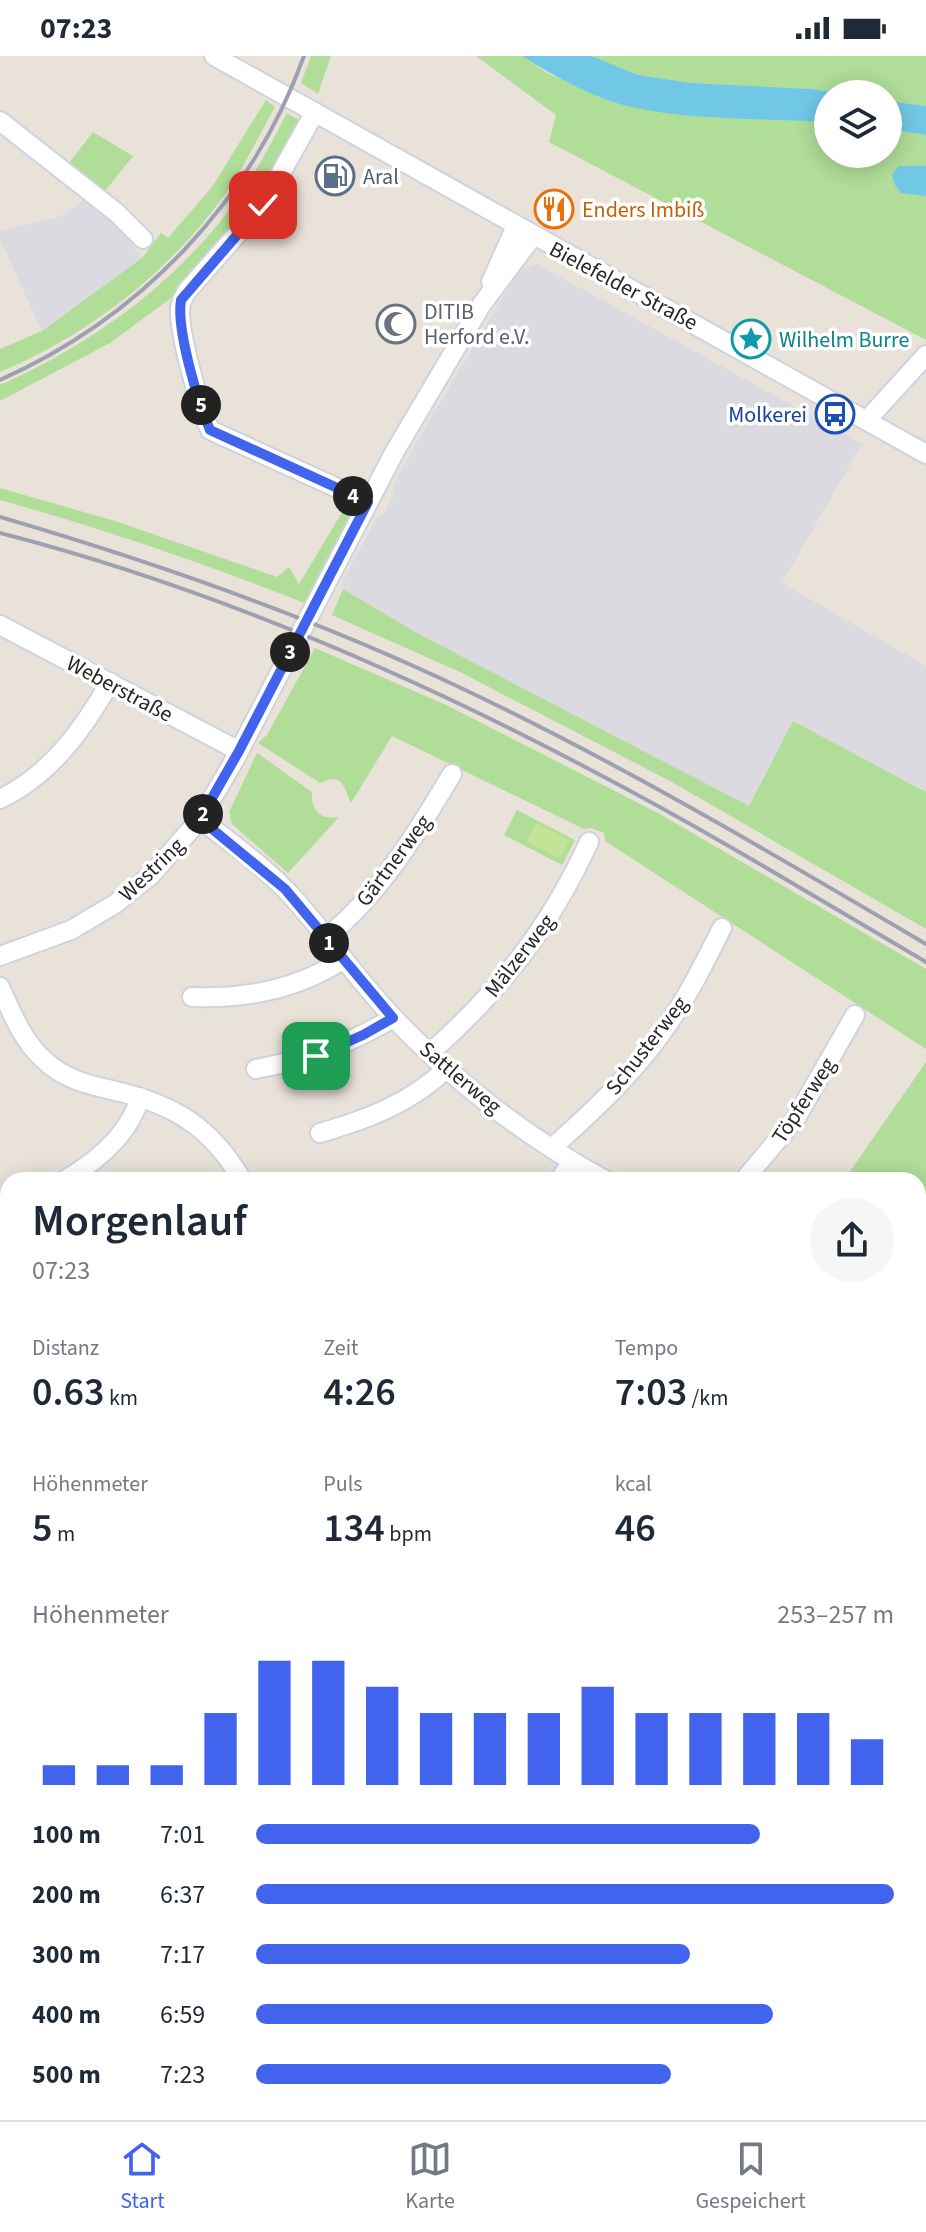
<!DOCTYPE html>
<html lang="de">
<head>
<meta charset="utf-8">
<style>
  body { margin:0; font-family:"Source Sans 3",sans-serif; background:#f6f6f7; color:#1f2937; height:100vh; display:flex; flex-direction:column; font-size:30px; white-space:nowrap }
  * { box-sizing:border-box; margin:0 }
  p { font-size:26px; color:#747a83 }
  .icon { flex:none; width:44px; height:44px; fill:none; stroke:currentColor; stroke-width:2; stroke-linecap:round; stroke-linejoin:round }
  .map { position:relative; flex:1; overflow:hidden }
  .details { position:absolute; left:0px; top:1116px; width:926px; height:948px; display:flex; flex-direction:column; background:#fff; border-radius:24px 24px 0 0; box-shadow:0 4px 20px #0003 }
  .details>* { flex:none }
  .buttons { position:absolute; left:814px; top:24px; display:grid; gap:16px }
  .buttons a { display:grid; place-items:center; width:88px; height:88px; border-radius:50%; background:#fff; box-shadow:0 4px 20px #0003; font-size:40px }
  .pin { position:absolute; display:grid; place-items:center; width:68px; height:68px; color:#fff; margin:-34px; border-radius:16px; box-shadow:0 4px 12px #0006 }
  .km { position:absolute; width:40px; height:40px; margin:-20px; border-radius:50%; background:#222; color:#fff; font-size:22px; line-height:40px; text-align:center }
  .round { display:grid; place-items:center; flex:none; width:84px; height:84px; border-radius:42px; background:#f6f6f7 }
  .headline { display:flex; align-items:center; justify-content:space-between; height:136px; padding:0 32px }
  h1 { font-size:44px; font-weight:600; line-height:60px }
  .stats { display:grid; grid-template-columns:repeat(3,1fr); gap:12px; height:136px; padding:8px 32px }
  .stats div { display:grid; align-content:center }
  .stats b { font-size:40px; font-weight:600 }
  .stats small { font-size:22px; font-weight:400 }
  .stats p { font-size:22px }
  .chart { height:224px; padding:16px 32px }
  .chart p { display:flex; justify-content:space-between }
  .chart svg { width:100%; height:144px; margin-top:8px; stroke:#4163ee; stroke-width:6 }
  ul { padding:0 32px; list-style:none; font-size:26px }
  li { display:grid; grid-template-columns:128px 96px 1fr; align-items:center; height:60px }
  li i { height:20px; border-radius:10px; background:#4163ee }
  .status { display:flex; justify-content:space-between; align-items:center; height:56px; padding:0 40px; background:#fff; direction:ltr }
  .status svg { height:22px; fill:currentColor }
  .menu { display:flex; justify-content:space-around; align-items:center; height:112px; border-top:2px solid #e0e1e3; background:#fff; font-size:22px; color:#747a83 }
  .menu a { display:grid; justify-items:center; gap:4px }
  .menu .selected { color:#4163ee }
  .map>svg:first-child { display:block }
  .industrial { fill:#dcdae1 }
  .green { fill:#b0dd98 }
  .pitch { fill:#c3e494 }
  .water { fill:#71c8e6 }
  .lines { fill:none; stroke-linecap:round; stroke-linejoin:round }
  .minor-casing { stroke:#cfd2df; stroke-width:22 }
  .highway-casing { stroke:#c3c3c3; stroke-width:32 }
  .minor { stroke:#fff; stroke-width:18 }
  .highway { stroke:#f39b5a; stroke-width:28 }
  .rail { stroke:#9da0b0; stroke-width:4 }
  .route-casing { stroke:#fff; stroke-width:16 }
  .route { stroke:#4163ee; stroke-width:10 }
  .labels { text-anchor:middle; stroke-width:7; stroke-linejoin:round; paint-order:stroke }
  .service-label { font-size:22px; fill:#4e5e75; stroke:#fff; text-anchor:start }
  .food-label { font-size:22px; fill:#c56008; stroke:#fff; text-anchor:start }
  .street-label { font-size:22px; fill:#272727; stroke:#fff }
  .worship-label { font-size:22px; fill:#5b616d; stroke:#fff; text-anchor:start }
  .culture-label { font-size:22px; fill:#0d838f; stroke:#fff; text-anchor:start }
  .transit-label { font-size:22px; fill:#164399; stroke:#fff; text-anchor:end }
</style>
</head>
<body>
<div class="status"><b>07:23</b><svg viewBox="0 0 49 12"><path d="M0 12V9h3v3zM5 12V6h3v6zM10 12V3h3v9zM15 12V0h3v12zM26 1h20v11H26zM47 4h2v5h-2z"/></svg></div>
<div class="map">
<svg width="926" height="2064" viewBox="0 0 926 2064">
  <rect width="100%" height="100%" fill="#e9e2d9"/>
  <g class="industrial">
    <polygon points="87,142 113,162 142,202 42,275 0,183 0,175 59,161"/>
    <polygon points="537,208 862,388 782,527 926,610 926,736 794,665 749,750 417,577 343,533 342,526 377,461 383,459 394,439 392,433 413,392 502,242 521,215"/>
  </g>
  <g class="green">
    <polygon points="311,0 331,0 318,38 301,27"/>
    <polygon points="476,0 522,0 549,18 625,49 687,58 828,66 828,98 888,98 888,73 926,79 926,284 549,86 556,59"/>
    <polygon points="592,0 926,0 926,50 888,45 888,38 844,38 812,33 692,27 638,19"/>
    <path d="M266,44L275,51C258,81 243,113 223,141C167,218 88,279 0,316V293L42,275L142,202L161,177L168,182L212,131Z"/>
    <path d="M287,57L304,67L261,141L171,242L110,287L0,345V329C90,289 171,231 231,152C253,123 270,89 287,57Z"/>
    <polygon points="93,76 133,100 105,135 69,107"/>
    <path d="M358,430L366,433L304,547C204,507 103,473 0,444V432L115,465L277,521L289,511L299,528Z"/>
    <polygon points="343,533 417,577 749,750 793,665 926,736 926,873 670,725 460,616 332,559"/>
    <path d="M315,592L444,648L658,757L926,913V993L605,785L604,777L591,772L584,773L392,680L351,747C344,733 343,715 320,727L258,687L267,679Z"/>
    <path d="M257,697L312,736C310,754 321,765 339,761L288,817L232,768L229,756Z"/>
    <polygon points="517,754 575,784 562,809 504,779"/>
    <polygon points="926,1006 926,1359 918,1371 918,1124 844,1124"/>
    <polygon points="918,1627 921,1635 926,1635 926,1782 918,1782"/>
    <polygon points="95,2056 274,2056 262,2064 96,2064"/>
  </g>
  <polygon class="pitch" points="536,767 570,784 560,802 527,786"/>
  <g class="water">
    <path d="M522,0H592L638,19L692,27L812,33L844,38H828V66C762,62 691,65 627,50C594,42 550,18 522,0Z"/>
    <polygon points="888,45 926,50 926,79 888,73"/>
    <polygon points="899,110 926,110 926,140 901,137 895,129 892,119"/>
  </g>
  <g class="lines">
    <defs>
      <g id="minor">
        <polyline points="214,0 926,398"/>
        <path d="M315,56L263,149L187,235C184,241 181,245 180,252C179,279 199,349 210,374L368,446"/>
        <polyline points="0,65 117,157 143,183"/>
        <polyline points="491,226 516,170"/>
        <polyline points="867,364 926,299"/>
        <polyline points="0,569 239,695"/>
        <path d="M0,743C50,719 83,674 110,626"/>
        <path d="M200,763C229,785 259,807 285,833C323,873 354,920 392,960C452,1024 527,1082 605,1124"/>
        <path d="M326,882C381,837 416,778 452,718"/>
        <polyline points="0,900 71,874 115,848 151,819 200,763 235,703 395,395 482,248 533,180"/>
        <path d="M0,931C12,957 22,984 44,1004C65,1024 89,1029 116,1035C175,1049 211,1071 242,1124"/>
        <path d="M192,941C245,943 298,933 342,904"/>
        <path d="M430,997C500,935 550,871 589,786"/>
        <path d="M256,1013C309,1003 347,989 393,962"/>
        <path d="M320,1077C368,1063 411,1047 447,1012"/>
        <path d="M552,1092C592,1056 632,1019 663,975C687,943 704,907 722,872"/>
        <path d="M65,1124C97,1105 130,1078 140,1041"/>
        <polyline points="560,1124 571,1106"/>
        <polyline points="744,1124 796,1062 855,959"/>
        <polyline points="0,1149 8,1147"/>
        <polyline points="0,1304 8,1298"/>
        <polyline points="0,1509 8,1506"/>
        <polyline points="0,1747 8,1745"/>
        <polyline points="0,1889 8,1889"/>
        <polyline points="784,2056 788,2064"/>
        <polyline points="0,2059 8,2055"/>
        <polyline points="360,2064 373,2056"/>
      </g>
      <g id="highway">
        <polyline points="918,1385 926,1374"/>
        <polyline points="918,1418 926,1407"/>
        <polyline points="283,2064 295,2056"/>
        <polyline points="317,2064 328,2056"/>
      </g>
    </defs>
    <use href="#minor" class="minor-casing"/>
    <use href="#highway" class="highway-casing"/>
    <use href="#minor" class="minor"/>
    <use href="#highway" class="highway"/>
    <g class="rail">
      <path d="M0,324C141,261 251,146 304,0"/>
      <path d="M0,461C157,507 312,561 459,631C620,707 773,798 926,888"/>
      <path d="M0,477C210,531 415,620 606,722C714,779 820,844 926,906"/>
    </g>
  </g>
  <g class="lines">
    <defs>
      <path id="route" d="M263,149L181,244C176,273 198,346 210,374L368,446L239,695L200,763L285,833L393,962L363,979L316,1000"/>
    </defs>
    <use href="#route" class="route-casing"/>
    <use href="#route" class="route"/>
  </g>
  <defs>
    <symbol id="fuel-ring" viewBox="-11 -11 22 22"><circle r="9.5" fill="#fff" stroke="#5c6f8a" stroke-width="1.5"/><path d="M-5.5-6h7V0h2V4h1.3V-2.5L3-4.5l.8-.8L6-3V5H2.5V1h-1V6h-7ZM-4.2-4.7v3.2H.2V-4.7Z" fill="#5c6f8a"/></symbol>
    <symbol id="restaurant-ring" viewBox="-11 -11 22 22"><circle r="9.5" fill="#fff" stroke="#e8710a" stroke-width="1.5"/><path d="M-5-6h1v4h1v-4h1v4h1v-4h1v5L-1.5 .5V6h-2V.5L-5-1ZM5-6V6H3V1.5H1.5Q1.5-4 5-6Z" fill="#e8710a"/></symbol>
    <symbol id="mosque-ring" viewBox="-11 -11 22 22"><circle r="9.5" fill="#fff" stroke="#6b7280" stroke-width="1.5"/><path d="M3.5-4.9A6 6 0 1 0 3.5 4.9A5 5 0 1 1 3.5-4.9Z" fill="#6b7280"/></symbol>
    <symbol id="sight-ring" viewBox="-11 -11 22 22"><circle r="9.5" fill="#fff" stroke="#0f9aa8" stroke-width="1.5"/><path d="M0-6L1.8-2.2L6-1.7L2.9 1.2L3.7 5.4L0 3.3L-3.7 5.4L-2.9 1.2L-6-1.7L-1.8-2.2Z" fill="#0f9aa8"/></symbol>
    <symbol id="bus-ring" viewBox="-11 -11 22 22"><circle r="9.5" fill="#fff" stroke="#1a4fb4" stroke-width="1.5"/><path d="M-5-6H5V4H4V6H2V4H-2V6H-4V4H-5ZM-3.5-4V0h7V-4ZM-3.5 1.2v1.5H-2V1.2ZM2 1.2v1.5H3.5V1.2Z" fill="#1a4fb4"/></symbol>
  </defs>
  <g fill-rule="evenodd">
    <use href="#fuel-ring" x="313" y="98" width="44" height="44"/>
    <use href="#restaurant-ring" x="532" y="131" width="44" height="44"/>
    <use href="#mosque-ring" x="374" y="246" width="44" height="44"/>
    <use href="#sight-ring" x="729" y="261" width="44" height="44"/>
    <use href="#bus-ring" x="813" y="336" width="44" height="44"/>
  </g>
  <g class="labels">
    <g class="service-label">
      <text x="363" y="128">Aral</text>
    </g>
    <g class="food-label">
      <text x="582" y="161">Enders Imbiß</text>
    </g>
    <g class="street-label">
      <text transform="translate(624 229) rotate(28)" y="8">Bielefelder Straße</text>
      <text transform="translate(120 632) rotate(28)" y="8">Weberstraße</text>
      <text transform="translate(393 804) rotate(-53)" y="8">Gärtnerweg</text>
      <text transform="translate(151 813) rotate(-44)" y="8">Westring</text>
      <text transform="translate(519 899) rotate(-52)" y="8">Mälzerweg</text>
      <text transform="translate(646 989) rotate(-52)" y="8">Schusterweg</text>
      <text transform="translate(461 1021) rotate(40)" y="8">Sattlerweg</text>
      <text transform="translate(803 1044) rotate(-57)" y="8">Töpferweg</text>
    </g>
    <g class="worship-label">
      <text x="424" y="263">DITIB<tspan x="424" dy="25">Herford e.V.</tspan></text>
    </g>
    <g class="culture-label">
      <text x="779" y="291">Wilhelm Burre</text>
    </g>
    <g class="transit-label">
      <text x="807" y="366">Molkerei</text>
    </g>
  </g>
</svg>
<div class="buttons">
<a><svg class="icon" aria-label="layers" viewBox="0 0 24 24"><path d="M12 4l9 5-9 5-9-5zM3 14l9 5 9-5"/></svg></a>
</div>
<div class="pin" style="left:316px;top:1000px;background:#1e9e55"><svg class="icon" aria-label="arrive" viewBox="0 0 24 24"><path d="M6 21V4h12l-3 4 3 4H6"/></svg></div>
<div class="pin" style="left:263px;top:149px;background:#d93025"><svg class="icon" aria-label="check" viewBox="0 0 24 24"><path d="M5 12l5 5 9-10"/></svg></div>
<b class="km" style="left:329px;top:887px">1</b>
<b class="km" style="left:203px;top:758px">2</b>
<b class="km" style="left:290px;top:596px">3</b>
<b class="km" style="left:353px;top:440px">4</b>
<b class="km" style="left:201px;top:349px">5</b>
<section class="details">
<div class="headline"><div><h1>Morgenlauf</h1><p>07:23</p></div><a class="round"><svg class="icon" aria-label="share" viewBox="0 0 24 24"><path d="M12 15V3M7 8l5-5 5 5M5 13v7h14v-7"/></svg></a></div>
<div class="stats">
<div><p>Distanz</p><b>0.63<small> km</small></b></div>
<div><p>Zeit</p><b>4:26</b></div>
<div><p>Tempo</p><b>7:03<small> /km</small></b></div>
</div>
<div class="stats">
<div><p>Höhenmeter</p><b>5<small> m</small></b></div>
<div><p>Puls</p><b>134<small> bpm</small></b></div>
<div><p>kcal</p><b>46</b></div>
</div>
<div class="chart"><p><span>Höhenmeter</span>253–257 m</p>
<svg viewBox="0 0 160 44" preserveAspectRatio="none"><path d="M5 44V38M15 44V38M25 44V38M35 44V22M45 44V6M55 44V6M65 44V14M75 44V22M85 44V22M95 44V22M105 44V14M115 44V22M125 44V22M135 44V22M145 44V22M155 44V30"/></svg>
</div>
<ul>
<li><b>100 m</b>7:01<i style="width:79%"></i></li>
<li><b>200 m</b>6:37<i style="width:100%"></i></li>
<li><b>300 m</b>7:17<i style="width:68%"></i></li>
<li><b>400 m</b>6:59<i style="width:81%"></i></li>
<li><b>500 m</b>7:23<i style="width:65%"></i></li>
</ul>
</section>
</div>
<nav class="menu">
<a class="selected"><svg class="icon" aria-label="home" viewBox="0 0 24 24"><path d="M3 11l9-7 9 7M6 9v11h12V9"/></svg>Start</a>
<a><svg class="icon" aria-label="map" viewBox="0 0 24 24"><path d="M3 6l6-2 6 2 6-2v14l-6 2-6-2-6 2zM9 4v14M15 6v14"/></svg>Karte</a>
<a><svg class="icon" aria-label="saved" viewBox="0 0 24 24"><path d="M7 4h10v16l-5-4-5 4z"/></svg>Gespeichert</a>
</nav>
</body>
</html>
